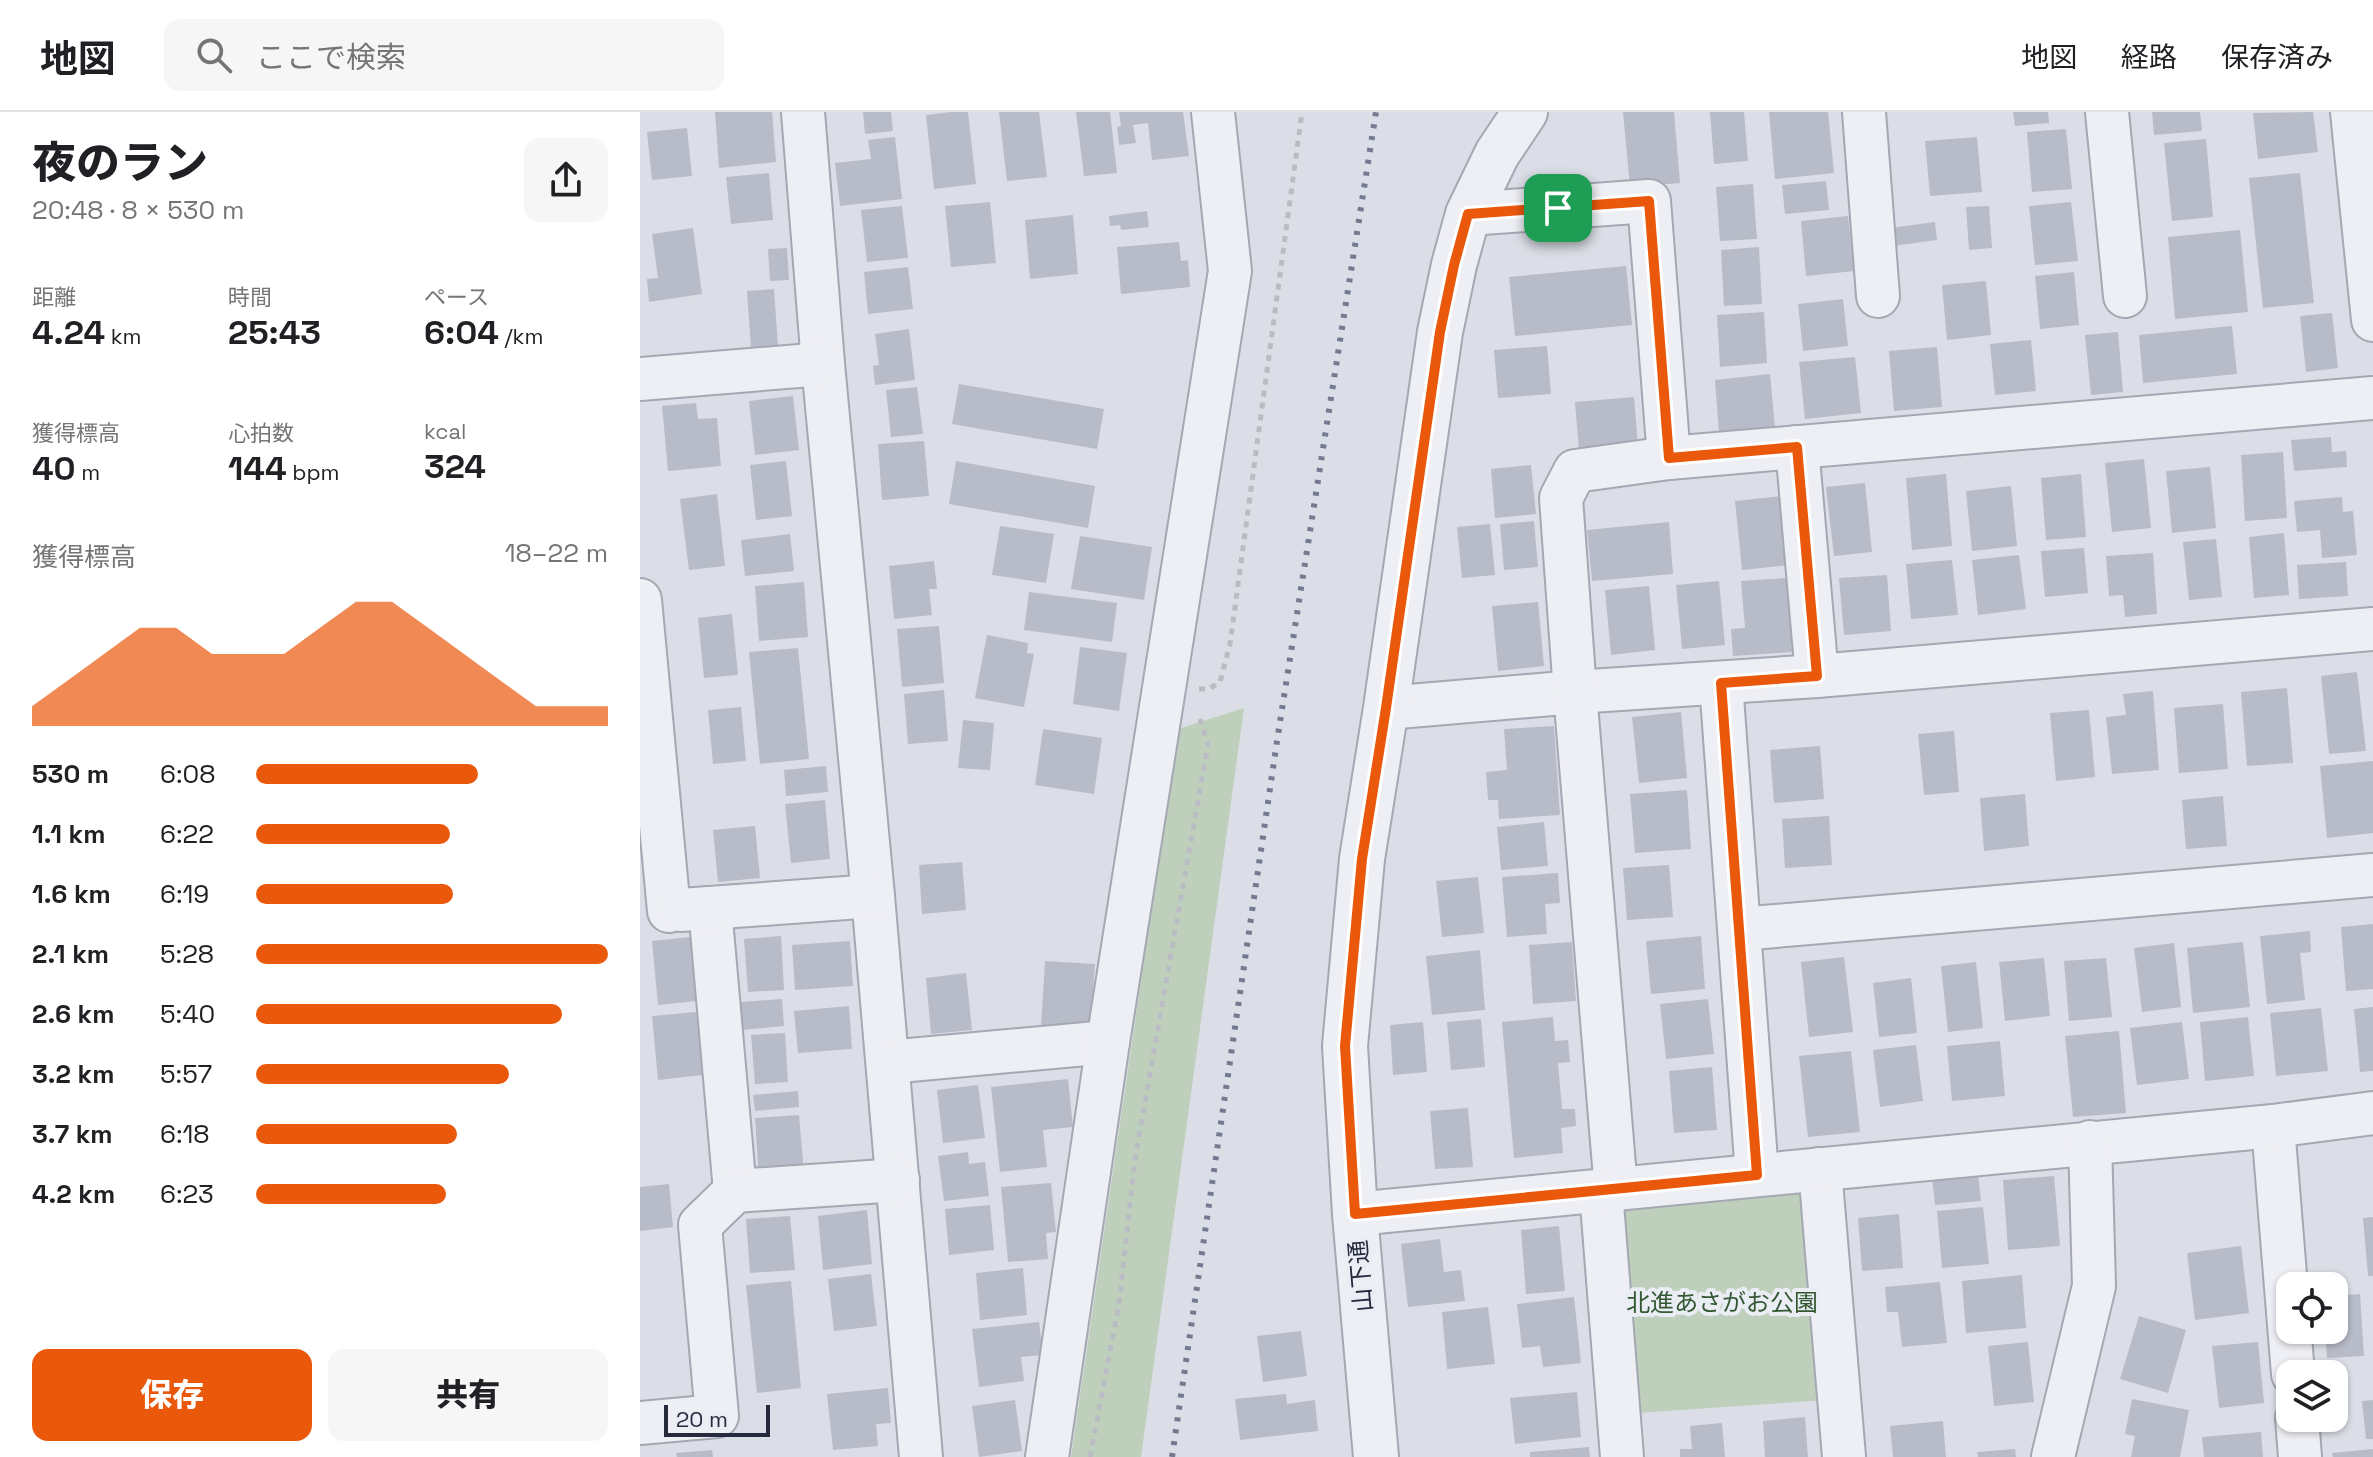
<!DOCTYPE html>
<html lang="ja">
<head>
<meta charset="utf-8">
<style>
  body { margin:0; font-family:"Space Grotesk","Noto Sans JP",sans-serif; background:#f6f6f6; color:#202124; height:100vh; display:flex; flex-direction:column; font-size:30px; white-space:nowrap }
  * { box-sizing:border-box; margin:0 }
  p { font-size:26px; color:#757577 }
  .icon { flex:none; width:44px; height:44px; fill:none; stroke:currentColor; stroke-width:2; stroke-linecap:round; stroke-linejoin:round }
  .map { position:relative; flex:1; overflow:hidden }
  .panel { display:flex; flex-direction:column; background:#fff; width:640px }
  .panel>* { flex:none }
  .controls { position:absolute; left:1636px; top:1160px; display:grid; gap:16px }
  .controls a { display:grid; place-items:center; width:72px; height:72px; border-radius:16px; background:#fff; box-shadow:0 2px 6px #0004; font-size:40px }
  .scale { position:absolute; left:24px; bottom:20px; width:106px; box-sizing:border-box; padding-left:8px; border:4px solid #252a3c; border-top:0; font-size:22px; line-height:28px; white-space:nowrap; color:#252a3c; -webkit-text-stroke:6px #eaedf4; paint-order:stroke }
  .pin { position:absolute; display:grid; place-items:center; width:68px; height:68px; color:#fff; margin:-34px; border-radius:16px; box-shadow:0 4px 12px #0006 }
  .round { display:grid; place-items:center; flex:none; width:84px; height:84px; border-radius:16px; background:#f6f6f6 }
  .head { display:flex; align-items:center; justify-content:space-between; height:136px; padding:0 32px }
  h1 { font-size:44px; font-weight:800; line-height:60px }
  .stats { display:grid; grid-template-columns:repeat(3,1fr); gap:12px; height:136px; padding:8px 32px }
  .stats div { display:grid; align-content:center }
  .stats b { font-size:34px; font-weight:800 }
  .stats small { font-size:22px; font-weight:400 }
  .stats p { font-size:22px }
  .chart { height:224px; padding:16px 32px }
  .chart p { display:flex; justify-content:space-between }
  .chart svg { width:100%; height:144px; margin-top:8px; fill:#ea580c; opacity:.7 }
  .button { display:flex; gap:16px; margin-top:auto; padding:16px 32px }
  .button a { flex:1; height:92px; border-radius:16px; background:#ea580c; color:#fff; font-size:32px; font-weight:800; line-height:92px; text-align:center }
  .button a+a { background:#f6f6f6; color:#202124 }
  ul { padding:0 32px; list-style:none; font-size:26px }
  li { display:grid; grid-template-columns:128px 96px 1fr; align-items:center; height:60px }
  li i { height:20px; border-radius:10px; background:#ea580c }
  header { display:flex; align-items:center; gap:48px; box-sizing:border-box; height:112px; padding:0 40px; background:#fff; border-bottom:2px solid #e0e0e0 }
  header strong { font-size:38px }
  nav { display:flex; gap:44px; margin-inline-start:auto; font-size:28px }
  .search { width:560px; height:72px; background:#f6f6f6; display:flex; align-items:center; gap:20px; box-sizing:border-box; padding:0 28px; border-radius:16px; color:#757577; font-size:30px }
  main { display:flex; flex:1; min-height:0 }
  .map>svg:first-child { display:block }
  .green { fill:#bed0bc }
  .building { fill:#b8bcc9 }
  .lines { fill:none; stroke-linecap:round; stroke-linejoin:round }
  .minor-casing { stroke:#a4a8b3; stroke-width:46 }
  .tertiary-casing { stroke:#a4a8b3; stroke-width:48 }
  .path { stroke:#babcc4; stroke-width:5; stroke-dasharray:6 6; stroke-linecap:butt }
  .minor { stroke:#eeeff4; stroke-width:42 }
  .tertiary { stroke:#eeeff4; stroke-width:44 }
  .rail { stroke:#747a90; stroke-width:6; stroke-dasharray:4 8; stroke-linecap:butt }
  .route-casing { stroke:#fff; stroke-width:16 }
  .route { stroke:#ea580c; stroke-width:10 }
  .labels { text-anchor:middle; stroke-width:8; stroke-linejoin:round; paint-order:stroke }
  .street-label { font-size:24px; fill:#252a3c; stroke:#eaedf4 }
  .park-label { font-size:24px; fill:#335832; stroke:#eaedf4 }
</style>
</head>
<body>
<header>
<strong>地図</strong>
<div class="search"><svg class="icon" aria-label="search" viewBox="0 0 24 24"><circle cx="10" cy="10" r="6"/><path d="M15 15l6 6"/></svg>ここで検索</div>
<nav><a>地図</a><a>経路</a><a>保存済み</a></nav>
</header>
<main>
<section class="panel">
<div class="head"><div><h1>夜のラン</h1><p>20:48 · 8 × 530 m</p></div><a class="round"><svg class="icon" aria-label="share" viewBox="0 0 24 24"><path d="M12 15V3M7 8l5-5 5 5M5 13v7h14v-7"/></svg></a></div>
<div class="stats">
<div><p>距離</p><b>4.24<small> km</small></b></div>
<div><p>時間</p><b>25:43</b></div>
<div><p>ペース</p><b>6:04<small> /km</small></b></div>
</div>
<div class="stats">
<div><p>獲得標高</p><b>40<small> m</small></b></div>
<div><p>心拍数</p><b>144<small> bpm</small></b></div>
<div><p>kcal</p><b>324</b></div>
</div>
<div class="chart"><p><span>獲得標高</span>18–22 m</p>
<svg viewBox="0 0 160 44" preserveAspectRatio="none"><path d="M0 44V38L10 30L20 22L30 14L40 14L50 22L60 22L70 22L80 14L90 6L100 6L110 14L120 22L130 30L140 38L150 38L160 38V44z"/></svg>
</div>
<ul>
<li><b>530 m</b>6:08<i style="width:63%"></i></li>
<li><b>1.1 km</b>6:22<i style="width:55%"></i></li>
<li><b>1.6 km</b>6:19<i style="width:56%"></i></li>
<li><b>2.1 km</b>5:28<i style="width:100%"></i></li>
<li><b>2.6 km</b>5:40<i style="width:87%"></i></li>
<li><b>3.2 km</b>5:57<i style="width:72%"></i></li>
<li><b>3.7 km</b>6:18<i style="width:57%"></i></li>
<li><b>4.2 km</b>6:23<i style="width:54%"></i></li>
</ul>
<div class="button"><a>保存</a><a>共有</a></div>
</section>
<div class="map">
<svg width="1733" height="1345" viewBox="0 0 1733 1345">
  <rect width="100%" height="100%" fill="#dbdee6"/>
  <g class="green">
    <polygon points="604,596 501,1345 431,1345 538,617"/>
    <polygon points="1167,1077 1186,1288 997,1301 978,1095"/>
  </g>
  <g class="building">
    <polygon points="75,0 132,0 136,50 79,56"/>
    <polygon points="223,0 251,0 253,19 225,22"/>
    <polygon points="311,0 328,0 336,72 294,77 286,3"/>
    <polygon points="359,0 399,0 407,65 367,69"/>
    <polygon points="436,0 470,0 477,61 444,64"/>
    <polygon points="479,0 543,0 549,44 512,48 508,11 493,13 496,31 479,33 477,15 481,14"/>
    <polygon points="983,0 1034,0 1040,71 990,75"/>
    <polygon points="1070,0 1104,0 1108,49 1074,52"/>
    <polygon points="1129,0 1188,0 1194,61 1135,67"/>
    <polygon points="1373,0 1408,0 1409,11 1375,14"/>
    <polygon points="1512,0 1560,0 1562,19 1514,23"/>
    <polygon points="1673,0 1678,40 1618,47 1613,1"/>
    <polygon points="47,16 52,64 12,68 7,20"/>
    <polygon points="1426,17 1432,77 1392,80 1387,20"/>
    <polygon points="255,25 262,87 200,94 195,51 231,47 228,28"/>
    <polygon points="1337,25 1342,80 1290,84 1285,29"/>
    <polygon points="1566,27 1573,105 1532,109 1524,31"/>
    <polygon points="129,61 133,108 91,112 86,65"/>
    <polygon points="1660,61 1674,191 1623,196 1609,66"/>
    <polygon points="1186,69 1189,98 1145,102 1142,73"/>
    <polygon points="1113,72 1117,127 1080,129 1076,75"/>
    <polygon points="350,90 356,151 311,155 305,94"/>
    <polygon points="1431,90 1438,149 1395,153 1389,94"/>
    <polygon points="262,94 268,146 227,150 221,98"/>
    <polygon points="1349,94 1352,136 1329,138 1326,95"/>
    <polygon points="507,99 509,115 481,118 480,113 470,114 469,104"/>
    <polygon points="433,103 438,162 390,167 385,108"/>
    <polygon points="1208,104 1214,159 1166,164 1161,109"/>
    <polygon points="1295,110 1297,128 1245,135 1243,117"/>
    <polygon points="53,116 62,182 9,190 7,167 18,166 12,122"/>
    <polygon points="1600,118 1608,200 1535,207 1528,125"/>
    <polygon points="539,130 541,149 548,148 550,175 481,182 477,135"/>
    <polygon points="1119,135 1122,192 1084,194 1081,138"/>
    <polygon points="147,136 149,168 130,169 128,137"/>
    <polygon points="986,154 992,213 875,224 869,165"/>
    <polygon points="268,155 273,197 228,202 224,160"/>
    <polygon points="1434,160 1439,213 1400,217 1395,164"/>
    <polygon points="1346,169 1351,223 1307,228 1302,173"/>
    <polygon points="134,177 138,234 111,236 107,179"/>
    <polygon points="1203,187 1208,234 1163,239 1158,192"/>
    <polygon points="1124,200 1127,251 1080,255 1077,203"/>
    <polygon points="1692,201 1698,256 1666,260 1660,204"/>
    <polygon points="1592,214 1597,262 1503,271 1499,223"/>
    <polygon points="269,217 275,268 235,273 233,254 239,253 235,222"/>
    <polygon points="1478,220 1483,280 1451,283 1445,223"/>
    <polygon points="1391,228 1396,279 1355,283 1350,232"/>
    <polygon points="907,234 911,282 858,286 854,238"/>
    <polygon points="1297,235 1302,295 1254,299 1249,239"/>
    <polygon points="1215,245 1221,301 1165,307 1159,250"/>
    <polygon points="1130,262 1135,316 1079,321 1075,268"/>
    <polygon points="319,272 464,297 457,337 312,312"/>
    <polygon points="277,275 283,322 251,325 246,278"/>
    <polygon points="153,284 159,338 115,343 109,289"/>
    <polygon points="994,285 998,334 939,338 935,290"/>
    <polygon points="56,291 58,307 77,306 81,354 28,359 22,294"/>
    <polygon points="1691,325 1692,340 1706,339 1707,355 1654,359 1651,328"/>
    <polygon points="284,329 289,384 242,388 238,332"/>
    <polygon points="1643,340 1647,406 1605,409 1601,343"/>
    <polygon points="1504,347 1511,416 1472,420 1465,351"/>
    <polygon points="146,349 152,404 116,408 110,353"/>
    <polygon points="316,349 455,374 448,416 309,392"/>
    <polygon points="891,353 896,402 855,406 851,357"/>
    <polygon points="1570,355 1576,416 1532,421 1526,359"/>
    <polygon points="1306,362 1312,434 1272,438 1266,366"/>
    <polygon points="1441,362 1446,425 1406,428 1401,366"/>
    <polygon points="1225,371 1232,440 1194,444 1186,375"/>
    <polygon points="1371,374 1377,434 1332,439 1326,379"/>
    <polygon points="77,382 85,454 49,458 40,387"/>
    <polygon points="1143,384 1149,453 1102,458 1095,389"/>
    <polygon points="1702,385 1703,400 1713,399 1717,443 1682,446 1680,418 1657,420 1654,389"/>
    <polygon points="894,409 898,455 864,458 860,412"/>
    <polygon points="1029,410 1033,462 952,469 947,418"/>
    <polygon points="850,412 855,463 822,466 817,415"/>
    <polygon points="360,414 414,422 406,471 352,463"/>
    <polygon points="1644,421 1649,483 1614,486 1609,425"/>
    <polygon points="150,422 154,459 105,464 101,428"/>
    <polygon points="440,424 512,435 504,488 431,477"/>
    <polygon points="1576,427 1582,485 1549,488 1543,430"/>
    <polygon points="1444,436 1448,481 1405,485 1401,439"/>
    <polygon points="1513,441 1517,502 1485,505 1483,483 1469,484 1466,444"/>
    <polygon points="1379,443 1386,497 1338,503 1332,448"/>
    <polygon points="1312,448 1318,503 1271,507 1266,452"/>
    <polygon points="294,449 297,477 289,477 292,503 254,507 249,454"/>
    <polygon points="1706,450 1708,484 1659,487 1657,453"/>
    <polygon points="1247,463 1251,519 1204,523 1199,466"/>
    <polygon points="1147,466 1152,540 1093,544 1091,517 1105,516 1101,469"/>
    <polygon points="1079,469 1085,533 1042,537 1036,473"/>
    <polygon points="164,470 168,525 119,529 115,474"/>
    <polygon points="1009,474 1015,538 971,543 965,478"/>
    <polygon points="389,480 477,491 472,530 384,518"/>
    <polygon points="898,490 904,554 858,559 852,494"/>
    <polygon points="92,502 98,563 64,566 58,506"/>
    <polygon points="299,514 304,571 262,575 257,517"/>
    <polygon points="347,523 388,531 387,541 394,542 384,595 335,586"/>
    <polygon points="440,535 487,541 479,599 433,592"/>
    <polygon points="158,536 169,647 120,652 109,540"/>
    <polygon points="1717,560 1726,639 1689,642 1681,564"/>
    <polygon points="1647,576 1653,651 1607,654 1601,580"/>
    <polygon points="304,578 308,629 268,632 264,582"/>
    <polygon points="1513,579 1519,658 1472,662 1466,605 1486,603 1483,582"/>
    <polygon points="1583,592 1588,657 1539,661 1534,596"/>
    <polygon points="101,595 106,649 73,652 68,598"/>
    <polygon points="1449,598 1455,665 1416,669 1410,601"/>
    <polygon points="1041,600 1047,666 999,671 992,605"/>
    <polygon points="323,608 354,611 350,658 318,656"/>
    <polygon points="914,614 920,703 859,707 858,688 848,688 846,660 867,658 864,617"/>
    <polygon points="403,617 462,626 454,682 395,673"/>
    <polygon points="1314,619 1319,680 1284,683 1278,622"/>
    <polygon points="1180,634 1184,687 1134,691 1130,638"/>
    <polygon points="1733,649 1733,721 1687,726 1680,654"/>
    <polygon points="186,654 188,680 146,684 144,658"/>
    <polygon points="1047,678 1051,737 995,741 990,682"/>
    <polygon points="1385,682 1389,734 1344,739 1340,686"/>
    <polygon points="1583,684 1587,734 1546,737 1542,688"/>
    <polygon points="185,688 190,747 151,751 145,692"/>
    <polygon points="1189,704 1192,753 1145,756 1142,707"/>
    <polygon points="904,710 908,754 861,758 857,715"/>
    <polygon points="115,714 120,766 78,770 73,718"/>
    <polygon points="322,750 326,798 282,802 279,753"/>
    <polygon points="1029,753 1033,805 987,808 983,756"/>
    <polygon points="918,761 920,791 905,792 907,822 867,825 862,765"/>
    <polygon points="838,765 844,821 802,825 796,769"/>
    <polygon points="1733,812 1733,877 1706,879 1701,815"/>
    <polygon points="1670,819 1671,840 1660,841 1665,888 1627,892 1620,824"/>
    <polygon points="141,824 144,878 108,880 104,827"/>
    <polygon points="1061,824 1065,877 1011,882 1006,829"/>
    <polygon points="50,825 56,889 18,893 12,829"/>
    <polygon points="210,829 213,874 155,878 152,833"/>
    <polygon points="932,830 936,889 893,892 889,833"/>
    <polygon points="1603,830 1610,895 1553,901 1547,836"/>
    <polygon points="1534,831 1541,895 1502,900 1494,836"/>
    <polygon points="840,838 845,898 792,903 786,844"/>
    <polygon points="1204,845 1213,920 1169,925 1161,850"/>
    <polygon points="1404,846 1410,904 1365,909 1359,850"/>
    <polygon points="1466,846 1472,905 1429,909 1424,849"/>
    <polygon points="405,849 455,852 450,918 401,914"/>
    <polygon points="1336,850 1343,916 1308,920 1301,854"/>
    <polygon points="326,861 332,918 291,922 286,866"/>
    <polygon points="1271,866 1277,921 1239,925 1233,871"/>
    <polygon points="142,887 144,914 102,918 101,890"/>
    <polygon points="1068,887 1074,942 1026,947 1020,892"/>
    <polygon points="209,894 212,937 158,941 154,899"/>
    <polygon points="1733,895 1733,959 1720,960 1714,897"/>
    <polygon points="1681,896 1688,959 1636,964 1630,901"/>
    <polygon points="56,900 63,963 18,968 12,904"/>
    <polygon points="913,905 915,929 928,928 930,950 918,951 922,997 935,997 936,1014 921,1016 923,1041 874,1046 862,910"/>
    <polygon points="1608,905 1614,964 1565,969 1560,910"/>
    <polygon points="841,907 845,955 811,958 807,910"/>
    <polygon points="783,910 787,960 753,963 750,913"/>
    <polygon points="1542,910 1549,967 1497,973 1490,916"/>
    <polygon points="1479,919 1486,1001 1433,1005 1425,924"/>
    <polygon points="145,921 148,970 115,972 111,923"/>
    <polygon points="1360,929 1365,984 1312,989 1307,934"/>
    <polygon points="1276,933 1283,989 1240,995 1233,938"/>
    <polygon points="1211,939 1220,1020 1168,1025 1159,944"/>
    <polygon points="1072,955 1077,1018 1034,1021 1029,959"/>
    <polygon points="428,967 433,1015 403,1018 407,1055 360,1060 351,975"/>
    <polygon points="338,973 345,1026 303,1031 297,978"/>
    <polygon points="158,979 159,995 115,999 113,983"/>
    <polygon points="828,996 833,1055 795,1057 790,999"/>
    <polygon points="159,1003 164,1061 119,1065 115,1006"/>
    <polygon points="328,1040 329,1052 345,1050 349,1084 304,1089 298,1044"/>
    <polygon points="1338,1061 1341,1089 1295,1093 1292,1065"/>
    <polygon points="1414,1064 1420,1134 1368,1138 1363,1068"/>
    <polygon points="411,1071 416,1120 406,1121 408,1147 368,1150 361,1075"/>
    <polygon points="29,1072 33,1115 0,1119 0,1075"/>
    <polygon points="350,1093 354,1138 309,1143 305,1097"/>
    <polygon points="1343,1095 1349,1152 1302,1156 1297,1099"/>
    <polygon points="227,1098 232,1152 183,1158 178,1104"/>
    <polygon points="1259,1102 1263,1156 1222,1159 1218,1106"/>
    <polygon points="150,1104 155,1158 110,1161 106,1107"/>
    <polygon points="1733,1105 1733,1164 1728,1164 1723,1106"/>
    <polygon points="919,1114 925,1179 886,1182 881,1118"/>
    <polygon points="800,1127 804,1160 821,1158 825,1189 768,1195 761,1132"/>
    <polygon points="1601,1134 1609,1201 1555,1208 1547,1141"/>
    <polygon points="383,1156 387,1203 340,1208 336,1161"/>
    <polygon points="231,1162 237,1214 194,1219 188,1167"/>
    <polygon points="1382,1163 1386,1216 1326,1221 1322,1169"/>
    <polygon points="151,1169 161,1276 117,1281 106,1173"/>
    <polygon points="1300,1170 1307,1231 1262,1235 1258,1200 1247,1200 1245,1175"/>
    <polygon points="1720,1182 1724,1244 1687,1246 1685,1218 1694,1218 1694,1184"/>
    <polygon points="934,1185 941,1251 903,1255 900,1234 882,1236 877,1192"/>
    <polygon points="848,1195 855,1252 807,1257 802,1200"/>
    <polygon points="1499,1204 1546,1218 1528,1281 1480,1267"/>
    <polygon points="399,1210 403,1243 381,1245 384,1269 339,1275 332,1217"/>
    <polygon points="661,1219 667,1264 623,1270 617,1224"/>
    <polygon points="1388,1230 1394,1290 1354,1294 1348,1234"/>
    <polygon points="1618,1230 1624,1291 1579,1296 1572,1234"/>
    <polygon points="248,1276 251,1311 236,1312 238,1334 193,1338 187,1282"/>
    <polygon points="937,1280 941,1325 875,1332 870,1286"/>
    <polygon points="646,1282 647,1292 675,1288 678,1319 600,1328 595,1287"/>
    <polygon points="1492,1287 1549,1298 1540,1345 1491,1345 1495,1324 1485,1322"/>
    <polygon points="375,1288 382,1339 339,1345 332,1294"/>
    <polygon points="1733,1288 1733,1327 1726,1327 1722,1289"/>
    <polygon points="1165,1305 1168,1345 1125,1345 1123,1309"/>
    <polygon points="1303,1309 1306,1345 1253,1345 1250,1314"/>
    <polygon points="1082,1311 1085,1345 1040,1345 1040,1337 1052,1337 1050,1314"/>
    <polygon points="1621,1320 1623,1345 1564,1345 1562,1325"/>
    <polygon points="949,1335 950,1345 890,1345 890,1340"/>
    <polygon points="1375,1337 1376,1345 1338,1345 1337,1340"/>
    <polygon points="1733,1337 1733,1345 1693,1345 1692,1341"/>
    <polygon points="72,1338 73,1345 37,1345 36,1341"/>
  </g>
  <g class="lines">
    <defs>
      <g id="minor">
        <polyline points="163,0 183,252 233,784 281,1345"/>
        <polyline points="1224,0 1238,184"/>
        <polyline points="1467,0 1485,184"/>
        <polyline points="1712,0 1733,208"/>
        <polyline points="828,102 1009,89 1029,346"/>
        <polyline points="0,267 183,252"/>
        <polyline points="1157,335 1177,564"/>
        <polyline points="0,488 29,799"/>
        <polyline points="1081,571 1117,1063"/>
        <polyline points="746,596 935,580 1177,564 1733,517"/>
        <polyline points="70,796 95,1079"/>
        <polyline points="41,798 233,784"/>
        <polyline points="1100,817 1733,763"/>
        <polyline points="248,950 468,930"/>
        <polyline points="1633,1014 1653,1262"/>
        <polyline points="1180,1057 1204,1345"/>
        <polyline points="976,1078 935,580 921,386 935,359 1029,346 1733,286"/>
        <polyline points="961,1079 982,1345"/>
        <polyline points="715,1102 1633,1014 1733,1001"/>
        <polyline points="1657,1306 1660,1345"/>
        <polyline points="0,1311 77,1304 60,1113 95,1079 258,1068"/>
        <polyline points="407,1345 468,930 590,159 573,0"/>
        <polyline points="1413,1345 1454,1174 1450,1030"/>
      </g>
      <polyline id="tertiary" points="736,1345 715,1102 705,934 722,747 746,596 800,220 814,153 828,102 857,42 885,0"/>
    </defs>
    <use href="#minor" class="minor-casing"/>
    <use href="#tertiary" class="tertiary-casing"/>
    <g class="path">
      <polyline points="559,577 569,577 580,570 590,532 662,0"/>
      <polyline points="450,1345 479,1192 495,1047 568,632 560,607"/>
    </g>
    <use href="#minor" class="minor"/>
    <use href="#tertiary" class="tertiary"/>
    <polyline class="rail" points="532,1345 637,629 736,0"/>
  </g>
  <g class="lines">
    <defs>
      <polygon id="route" points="1009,89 1029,346 1157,335 1177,564 1081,571 1117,1063 715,1102 705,934 722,747 746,596 800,220 814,153 828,102"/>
    </defs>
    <use href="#route" class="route-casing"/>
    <use href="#route" class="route"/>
  </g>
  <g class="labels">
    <g class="street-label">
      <text transform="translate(721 1164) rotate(-95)" y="8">山下通</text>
    </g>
    <g class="park-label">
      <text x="1082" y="1199">北進あさがお公園</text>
    </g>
  </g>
</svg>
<div class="controls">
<a><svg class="icon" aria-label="locate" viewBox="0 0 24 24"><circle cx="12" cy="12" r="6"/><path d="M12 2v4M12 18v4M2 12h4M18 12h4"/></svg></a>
<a><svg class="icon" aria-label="layers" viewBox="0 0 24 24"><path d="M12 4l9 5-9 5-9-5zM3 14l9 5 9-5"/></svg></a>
</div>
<div class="scale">20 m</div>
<div class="pin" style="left:918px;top:96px;background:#1e9e55"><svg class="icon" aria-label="arrive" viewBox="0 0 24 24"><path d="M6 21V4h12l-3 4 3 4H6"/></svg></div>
</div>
</main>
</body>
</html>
